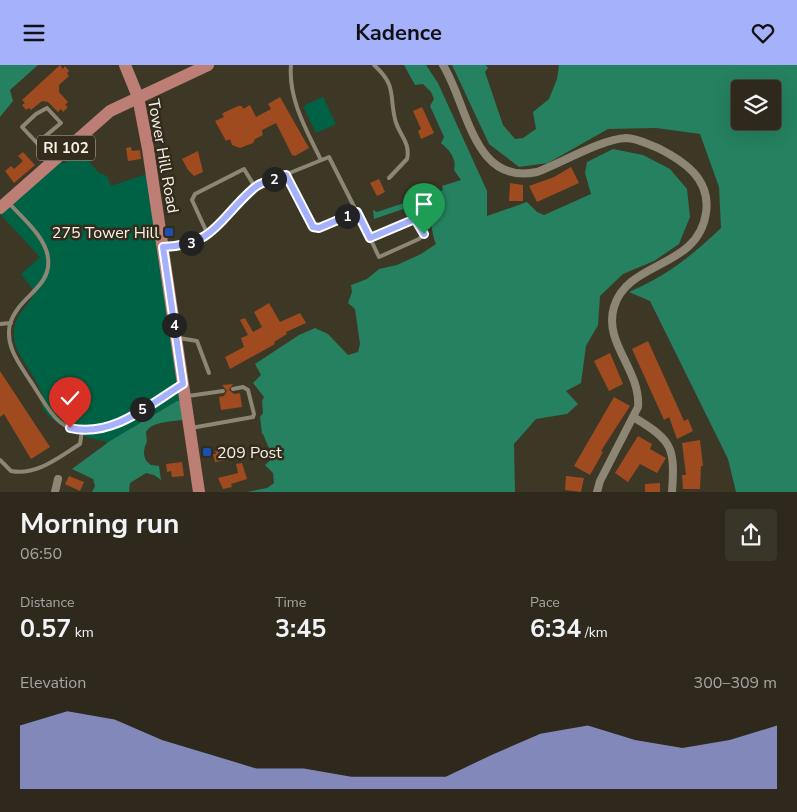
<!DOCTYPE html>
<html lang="en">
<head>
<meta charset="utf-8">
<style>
  body { margin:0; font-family:"Nunito Sans",sans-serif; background:#3a3529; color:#f1f3f6; height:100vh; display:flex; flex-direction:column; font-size:19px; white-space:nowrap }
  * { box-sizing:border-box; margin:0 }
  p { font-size:16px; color:#a7a6a3 }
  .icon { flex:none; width:28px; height:28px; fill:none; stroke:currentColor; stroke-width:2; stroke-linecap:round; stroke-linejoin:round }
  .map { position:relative; height:427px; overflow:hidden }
  .sheet { display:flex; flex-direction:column; background:#2e291c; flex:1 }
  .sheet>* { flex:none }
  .tools { position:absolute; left:731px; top:15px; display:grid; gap:10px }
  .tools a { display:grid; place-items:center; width:50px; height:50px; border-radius:5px; background:#2e291c; box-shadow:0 5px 20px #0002,0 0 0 1px #49453b; font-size:25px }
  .pin { position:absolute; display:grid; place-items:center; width:42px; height:42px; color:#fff; margin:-51px -21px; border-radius:50% 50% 50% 0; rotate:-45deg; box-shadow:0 0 5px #0007 }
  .pin .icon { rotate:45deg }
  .km { position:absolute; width:25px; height:25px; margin:-12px; border-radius:50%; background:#222; color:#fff; font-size:14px; line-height:25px; text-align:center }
  .round { display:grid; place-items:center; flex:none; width:52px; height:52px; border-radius:5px; background:#3a3529 }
  .head { display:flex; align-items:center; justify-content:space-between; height:85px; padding:0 20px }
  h1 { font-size:28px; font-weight:700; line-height:38px }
  .figures { display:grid; grid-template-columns:repeat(3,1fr); gap:8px; height:85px; padding:5px 20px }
  .figures div { display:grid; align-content:center }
  .figures b { font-size:25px; font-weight:700 }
  .figures small { font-size:14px; font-weight:400 }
  .figures p { font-size:14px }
  .chart { height:140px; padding:10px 20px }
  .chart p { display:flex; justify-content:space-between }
  .chart svg { width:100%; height:90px; margin-top:5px; fill:#a6b1fc; opacity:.7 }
  header { display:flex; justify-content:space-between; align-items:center; height:65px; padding:0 20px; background:#a6b1fc; color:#111; font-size:22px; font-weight:700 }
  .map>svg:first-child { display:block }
  .green { fill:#006244 }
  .forest { fill:#25815f; fill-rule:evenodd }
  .building { fill:#9f4b1f }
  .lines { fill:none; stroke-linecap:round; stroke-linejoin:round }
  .lane { stroke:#8d8674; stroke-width:4 }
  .street { stroke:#8d8674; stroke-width:8 }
  .primary { stroke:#bc7e75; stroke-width:12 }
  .route-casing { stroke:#fff; stroke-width:10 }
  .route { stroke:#a6b1fc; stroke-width:6 }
  .transit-dot { fill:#1a4fb4; stroke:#332c1c; stroke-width:2 }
  .labels { text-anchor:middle; stroke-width:5; stroke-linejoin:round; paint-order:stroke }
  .shield { fill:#332c1c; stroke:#bcb7ab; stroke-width:1 }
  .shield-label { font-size:15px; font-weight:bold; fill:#f6f2e8 }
  .street-label { font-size:16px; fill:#f6f2e8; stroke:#332c1c }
  .poi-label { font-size:16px; fill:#f6f2e8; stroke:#332c1c; text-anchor:end }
</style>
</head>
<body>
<header><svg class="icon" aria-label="menu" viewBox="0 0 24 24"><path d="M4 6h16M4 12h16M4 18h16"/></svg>Kadence<svg class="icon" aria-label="heart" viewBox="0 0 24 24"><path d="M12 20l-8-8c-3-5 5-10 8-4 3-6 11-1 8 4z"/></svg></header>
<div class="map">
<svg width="797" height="427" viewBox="0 0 797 427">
  <rect width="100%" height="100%" fill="#3d3726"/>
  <g class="green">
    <polygon points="323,32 336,59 316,68 303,41"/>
    <path d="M79,85L99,108L107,111L111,121L147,109L150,121L148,131H156L185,336H177L106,379V376C90,376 46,358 42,340C42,337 43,334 43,332C42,326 36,316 33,311C25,297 12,283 14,266C15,247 29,242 35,227L21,209L40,192L0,149L54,93L64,99Z"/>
  </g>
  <g class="forest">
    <polygon points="0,0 38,0 10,25 13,36 0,52"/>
    <path d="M404,0H426L438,18L487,126V151L527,137L537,147L544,150L591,129L585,108L587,97L613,84L643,90L670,104L687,124L690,152L679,179L654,196L623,209L600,231L598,260L586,281L581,318L566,326L578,339L567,349L536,354L514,379L515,427H247L267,423L274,418L273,408L265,400L273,393L274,389L268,381L263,369H262L260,352L263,348L262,336L264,332L253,318L261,310L255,299L299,270L315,263L328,269L348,290L358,287L360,279L355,244L348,238L352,227L351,220L367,214L379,204L397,200L421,189L436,179C430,165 433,148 421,138L374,154L373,145L377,147L443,125L442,121L461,115L454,105C457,93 449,85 441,78L444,72L430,41L434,34L431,27L423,19L415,20Z"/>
    <path d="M452,0H486L488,3L485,7L503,60L515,74L523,73L536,64L533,47L549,34L557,14L559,0H797V427H736L728,394L650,236L629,227C668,210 690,192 721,163L719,122L700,69L656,63L608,64L548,98L519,102L489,79ZM740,24H772V56H740Z"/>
    <path d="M177,336H185L188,354C175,357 153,355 146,367L147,377C143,384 142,395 151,400L159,401L161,415L154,410L146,408L130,418L129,427H92L95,421L93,414L72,404L110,376Z"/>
  </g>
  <g class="building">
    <polygon points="60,0 63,4 65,1 69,6 67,8 69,11 59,20 59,27 68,37 65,40 68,42 63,47 61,44 58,47 48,37 42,36 31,45 29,43 26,45 22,40 25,38 22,35"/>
    <polygon points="280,32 309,83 295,91 292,90 276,58 262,65 263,70 255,74 253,78 240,83 232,80 230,74 226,76 215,56 224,52 222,49 225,47 238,41 242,41 243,44 250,40 256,52 271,44 268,39"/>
    <polygon points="422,42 434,68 421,74 418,66 421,64 413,46"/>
    <polygon points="131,82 132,86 140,85 141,94 128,96 126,83"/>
    <polygon points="198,86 203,107 194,111 188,105 182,94"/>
    <polygon points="23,87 35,100 14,118 5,106 11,101 14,104 23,96 18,91"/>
    <polygon points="571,102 579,118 537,137 529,121 554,112"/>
    <polygon points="379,114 385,127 377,131 370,118"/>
    <polygon points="510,118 523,120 523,136 509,136"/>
    <polygon points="269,238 280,257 300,248 306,258 286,267 287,269 274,277 275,279 230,304 225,292 244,282 241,273 248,270 240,255 245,253 253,267 262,262 254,247"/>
    <polygon points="648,276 684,356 688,354 693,366 677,374 669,352 664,355 632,284"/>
    <polygon points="610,288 623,319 609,326 594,296"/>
    <polygon points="0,306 50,382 31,394 4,349 0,352"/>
    <polygon points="233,319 229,325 234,329 240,328 242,342 221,345 219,332 224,331 227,326 222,320"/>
    <polygon points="614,332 630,341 608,375 601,386 603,387 590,410 574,401"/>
    <polygon points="638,371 652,379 650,384 666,393 657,408 640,399 628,417 615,408"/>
    <polygon points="700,375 703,401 701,401 700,424 683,424 682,410 686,410 682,378"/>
    <polygon points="225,382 228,395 215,397 213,389 216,389 215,386"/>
    <polygon points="182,397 184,411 172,412 171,406 167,407 166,399"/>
    <polygon points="242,398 247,414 231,419 232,422 223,424 218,413 238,408 236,399"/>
    <polygon points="69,411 84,417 80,426 65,419"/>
    <polygon points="566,411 584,413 581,427 565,425"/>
    <polygon points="660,418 660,427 645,427 645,419"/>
  </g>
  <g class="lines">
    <g class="lane">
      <path d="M291,0C288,34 307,66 321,95"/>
      <path d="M374,0C397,21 389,29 395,54C398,69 411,77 407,94L389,113"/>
      <polyline points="37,78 61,58 47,43 36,49 22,62 51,93"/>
      <polyline points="286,110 313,162 319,163 357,147"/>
      <path d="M9,138C22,153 46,172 48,193C52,223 18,231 10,259C5,280 18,297 29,314C39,328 47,346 60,357C94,385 150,339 180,321"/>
      <polyline points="208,170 192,135 195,129 244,104 255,122"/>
      <polyline points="166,182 197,177 218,162 255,122 329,92 370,173 415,153 424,169 419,174 379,192 370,173"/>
      <polyline points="0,259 11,258"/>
      <polyline points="179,273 197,276 209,308"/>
      <polyline points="188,331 223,326"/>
      <polyline points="191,363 253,352 254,349 248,325 243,322 233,324"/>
      <path d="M0,395L11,406C37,411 59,392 80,379L82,366"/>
    </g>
    <g class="street">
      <path d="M443,0C468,40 473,121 537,107C561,98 602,74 626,73C637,73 647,79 658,83C684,96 711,114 706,148C698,204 628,195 614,242C603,278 641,305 638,342L600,416L597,427"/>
      <path d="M635,353C673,376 675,383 672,427"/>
      <polyline points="55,427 58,414"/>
    </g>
    <g class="primary">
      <polyline points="125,0 138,32 148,84 199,427"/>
      <polyline points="0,143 110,46 208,0"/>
    </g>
  </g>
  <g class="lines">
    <defs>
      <path id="route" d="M70,363C112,373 149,340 183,319L163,182C216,180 219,153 254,123C262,116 275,114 286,110L313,162L319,163L357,147L370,173L415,154L424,169"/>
    </defs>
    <use href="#route" class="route-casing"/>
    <use href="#route" class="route"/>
  </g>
  <g class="transit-dot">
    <rect x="164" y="162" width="10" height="10" rx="2.5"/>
    <rect x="202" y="382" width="10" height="10" rx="2.5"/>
  </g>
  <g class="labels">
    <rect class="shield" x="37" y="70.5" width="58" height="25" rx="4"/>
    <g class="shield-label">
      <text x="66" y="88">RI 102</text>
    </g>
    <g class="street-label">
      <text transform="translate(164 91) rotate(80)" y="6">Tower Hill Road</text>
    </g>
    <g class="poi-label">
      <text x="159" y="173">275 Tower Hill</text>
      <text x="217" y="393" text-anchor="start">209 Post</text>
    </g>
  </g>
</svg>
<div class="tools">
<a><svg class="icon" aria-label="layers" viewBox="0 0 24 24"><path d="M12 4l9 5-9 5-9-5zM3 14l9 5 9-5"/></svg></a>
</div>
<div class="pin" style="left:424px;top:169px;background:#1e9e55"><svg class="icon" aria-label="arrive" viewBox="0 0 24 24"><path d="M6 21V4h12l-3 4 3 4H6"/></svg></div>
<div class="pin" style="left:70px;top:363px;background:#d93025"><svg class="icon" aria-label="check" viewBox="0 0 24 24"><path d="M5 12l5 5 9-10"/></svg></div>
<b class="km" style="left:347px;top:151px">1</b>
<b class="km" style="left:274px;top:114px">2</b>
<b class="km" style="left:191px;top:178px">3</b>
<b class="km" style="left:174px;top:260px">4</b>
<b class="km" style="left:142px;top:344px">5</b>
</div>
<section class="sheet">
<div class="head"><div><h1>Morning run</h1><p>06:50</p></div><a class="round"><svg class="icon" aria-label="share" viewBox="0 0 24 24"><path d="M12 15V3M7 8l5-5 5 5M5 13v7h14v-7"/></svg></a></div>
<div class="figures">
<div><p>Distance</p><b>0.57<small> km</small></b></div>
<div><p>Time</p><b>3:45</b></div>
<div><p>Pace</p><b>6:34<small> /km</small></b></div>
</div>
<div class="chart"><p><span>Elevation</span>300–309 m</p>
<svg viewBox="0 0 160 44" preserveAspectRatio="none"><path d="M0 44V13L10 6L20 10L30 20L40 27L50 34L60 34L70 38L80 38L90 38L100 27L110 17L120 13L130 20L140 24L150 20L160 13V44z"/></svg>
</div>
</section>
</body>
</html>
